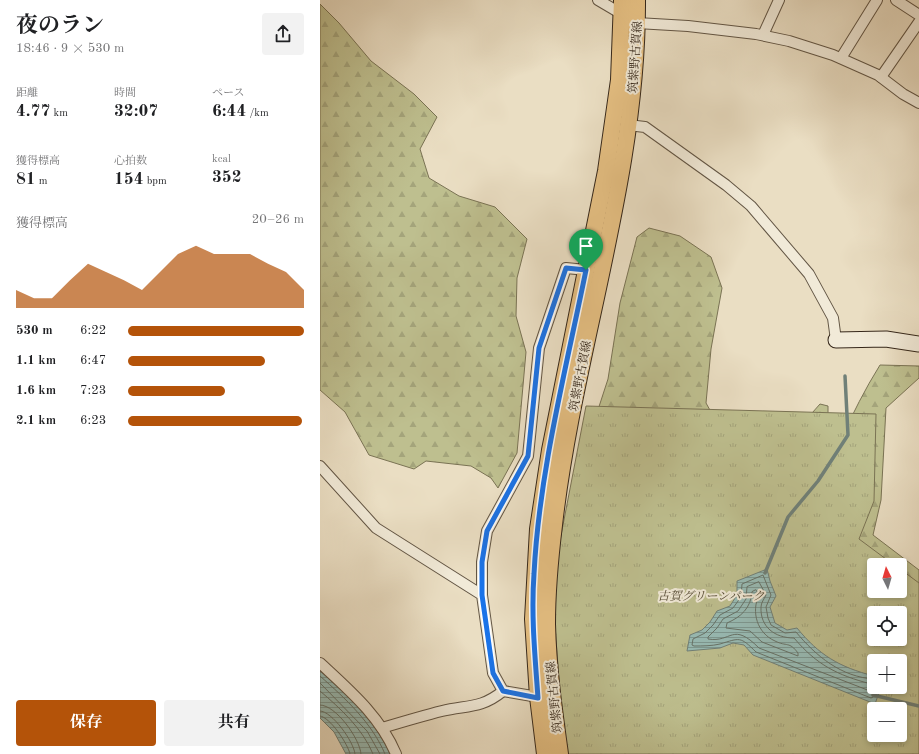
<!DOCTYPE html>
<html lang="ja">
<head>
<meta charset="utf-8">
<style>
  body { margin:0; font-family:"Old Standard TT","Noto Serif JP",serif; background:#f2f2f2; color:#202124; height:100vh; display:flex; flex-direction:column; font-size:15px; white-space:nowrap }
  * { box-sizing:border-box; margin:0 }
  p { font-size:13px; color:#757577 }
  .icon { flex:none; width:22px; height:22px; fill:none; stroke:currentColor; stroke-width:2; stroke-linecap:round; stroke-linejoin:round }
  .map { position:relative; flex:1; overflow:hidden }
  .sheet { display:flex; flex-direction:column; background:#fff; width:320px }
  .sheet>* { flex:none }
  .needle { width:26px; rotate:355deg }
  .tools { position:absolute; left:547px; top:558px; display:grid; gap:8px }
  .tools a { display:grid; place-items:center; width:40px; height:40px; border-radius:4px; background:#fff; box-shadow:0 2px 6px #0003; font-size:20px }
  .pin { position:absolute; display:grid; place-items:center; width:34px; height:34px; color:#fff; margin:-41px -17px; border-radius:50% 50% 50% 0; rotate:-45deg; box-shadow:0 0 4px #0007 }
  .pin .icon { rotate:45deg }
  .round { display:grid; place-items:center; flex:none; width:42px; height:42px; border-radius:4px; background:#f2f2f2 }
  .headline { display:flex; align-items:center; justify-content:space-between; height:68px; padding:0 16px }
  h1 { font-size:22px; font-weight:700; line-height:30px }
  .stats { display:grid; grid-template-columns:repeat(3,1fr); gap:6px; height:68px; padding:4px 16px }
  .stats div { display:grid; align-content:center }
  .stats b { font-size:17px; font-weight:700 }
  .stats small { font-size:11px; font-weight:400 }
  .stats p { font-size:11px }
  .chart { height:112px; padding:8px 16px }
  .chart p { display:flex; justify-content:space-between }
  .chart svg { width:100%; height:72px; margin-top:4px; fill:#b45309; opacity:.7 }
  .primary-button { display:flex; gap:8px; margin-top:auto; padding:8px 16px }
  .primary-button a { flex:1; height:46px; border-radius:4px; background:#b45309; color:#fff; font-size:16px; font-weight:700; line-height:46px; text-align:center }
  .primary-button a+a { background:#f2f2f2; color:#202124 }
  ul { padding:0 16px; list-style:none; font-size:13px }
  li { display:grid; grid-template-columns:64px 48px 1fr; align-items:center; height:30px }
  li i { height:10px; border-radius:5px; background:#b45309 }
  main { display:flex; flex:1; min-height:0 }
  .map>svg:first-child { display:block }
  .forest { fill:url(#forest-firs); stroke:#7a7354; fill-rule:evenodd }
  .park { fill:url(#park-tufts); stroke:#7a7354; fill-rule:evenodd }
  .water { fill:url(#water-rules); stroke:#708078 }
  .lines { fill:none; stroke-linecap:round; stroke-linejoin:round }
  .shore { stroke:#667268; stroke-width:1 }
  .stream { stroke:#708078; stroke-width:3.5 }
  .street-casing { stroke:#625544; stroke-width:12 }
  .secondary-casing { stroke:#35271a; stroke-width:17 }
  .primary-casing { stroke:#35271a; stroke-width:18 }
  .street { stroke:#f1ead8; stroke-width:10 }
  .secondary { stroke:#f1ead8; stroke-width:15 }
  .primary { stroke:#e5bf82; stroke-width:16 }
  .route-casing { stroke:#fff; stroke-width:8 }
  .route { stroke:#1a73e8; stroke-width:5 }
  .labels { text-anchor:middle; stroke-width:4; stroke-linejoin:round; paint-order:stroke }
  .street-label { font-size:12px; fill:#35271a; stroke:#f1ead8 }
  .park-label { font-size:12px; font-style:italic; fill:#574d37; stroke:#f1ead8 }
</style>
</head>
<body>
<main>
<section class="sheet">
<div class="headline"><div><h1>夜のラン</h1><p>18:46 · 9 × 530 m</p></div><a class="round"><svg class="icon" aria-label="share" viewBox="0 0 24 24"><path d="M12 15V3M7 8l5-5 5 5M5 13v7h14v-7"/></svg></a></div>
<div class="stats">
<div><p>距離</p><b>4.77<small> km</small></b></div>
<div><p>時間</p><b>32:07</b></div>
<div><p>ペース</p><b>6:44<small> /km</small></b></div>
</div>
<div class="stats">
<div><p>獲得標高</p><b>81<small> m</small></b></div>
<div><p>心拍数</p><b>154<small> bpm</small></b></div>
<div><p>kcal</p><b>352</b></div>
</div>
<div class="chart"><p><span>獲得標高</span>20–26 m</p>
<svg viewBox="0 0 160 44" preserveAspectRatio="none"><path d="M0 44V33L10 38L20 38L30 27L40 17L50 22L60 27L70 33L80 22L90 11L100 6L110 11L120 11L130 11L140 17L150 22L160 33V44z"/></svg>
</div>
<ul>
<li><b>530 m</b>6:22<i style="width:100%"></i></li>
<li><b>1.1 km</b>6:47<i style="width:78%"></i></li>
<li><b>1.6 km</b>7:23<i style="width:55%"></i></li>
<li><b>2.1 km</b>6:23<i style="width:99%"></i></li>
</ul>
<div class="primary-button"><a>保存</a><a>共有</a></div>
</section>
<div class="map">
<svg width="599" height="754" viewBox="0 0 599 754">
  <defs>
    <pattern id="forest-firs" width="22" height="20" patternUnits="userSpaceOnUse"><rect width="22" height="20" fill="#bebf8f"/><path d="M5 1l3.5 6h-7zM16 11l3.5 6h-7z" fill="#a4a47b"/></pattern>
    <pattern id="park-tufts" width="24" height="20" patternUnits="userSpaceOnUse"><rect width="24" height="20" fill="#bebf8f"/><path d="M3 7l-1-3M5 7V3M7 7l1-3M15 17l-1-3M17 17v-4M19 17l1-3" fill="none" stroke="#a4a47b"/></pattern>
    <pattern id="water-rules" width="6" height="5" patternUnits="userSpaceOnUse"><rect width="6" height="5" fill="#98bcb6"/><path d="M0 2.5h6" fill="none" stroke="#7d9993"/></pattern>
  </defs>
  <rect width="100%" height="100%" fill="#eadec3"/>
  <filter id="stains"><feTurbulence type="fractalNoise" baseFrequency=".005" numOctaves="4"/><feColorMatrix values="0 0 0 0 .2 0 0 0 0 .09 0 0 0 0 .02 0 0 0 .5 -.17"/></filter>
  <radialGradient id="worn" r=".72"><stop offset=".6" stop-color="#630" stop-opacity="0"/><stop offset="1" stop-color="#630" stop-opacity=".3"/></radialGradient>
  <g class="forest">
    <polygon points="0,4 19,23 51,61 94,94 117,117 100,149 109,178 139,196 175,207 207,239 197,278 196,316 206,352 197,453 178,488 171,478 151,466 106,461 94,469 49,455 25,412 0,390"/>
    <path d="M329,228L360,236L391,257L402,288L391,349L386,403L401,430L427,454C466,447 475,432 500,404L508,406V425L496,442L461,472L434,517L419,537L378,552L357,567L305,578L257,569L253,508L274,422L288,379L300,303L317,237Z"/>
    <path d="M560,365L599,366V378L566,408L561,500L553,535L599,570V661L580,639V613H554L488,516C510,465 530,413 560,365ZM554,565H580V591H554Z"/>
  </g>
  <path class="park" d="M266,406L556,414L554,501L539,539L574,565H554V591H580V569L599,583V754H246L243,738L232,582ZM554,613H580V639H554ZM554,661H580V687H554ZM554,709H580V735H554Z"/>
  <g class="water">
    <path d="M447,569L450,581L456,596L450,607L455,623L467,630L477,628C499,655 519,667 554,676V687H561L555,704L433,655L424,645L413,643L400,648L367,651L370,635L382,630L390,622L397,611L410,606L417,595V581Z"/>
    <path d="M0,671C28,695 55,720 70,754H26L14,732L0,718Z"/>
  </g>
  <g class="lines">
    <g class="shore">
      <path d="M439,582L446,595C444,599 441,603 441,607C440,627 455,638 474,638C497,665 517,675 551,684L550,691L439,648C412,621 412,643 388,639V637L397,628L403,619L418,611L426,599L427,587Z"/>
      <path d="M436,590L439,595C431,612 437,633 455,641C467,647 469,641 478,653V656L442,642L430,631L406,628L407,623C421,617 431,608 432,592Z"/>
      <path d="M0,676C26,699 52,723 65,754"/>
      <path d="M554,679C521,677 496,656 476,632L465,633L451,625L448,618L446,607L451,595L443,575L422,584L421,597L413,608L400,615L393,625L385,633L373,639L372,645L374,646C382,646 392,646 400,644C420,638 420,636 436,652L551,698L553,697L557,687"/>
      <polyline points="0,683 47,731 60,754"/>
      <path d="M0,691C20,708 43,729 53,754"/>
      <path d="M0,705C16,705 40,739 41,754"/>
      <path d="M0,711C12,711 34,742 35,754"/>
      <path d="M0,716C10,717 28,744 30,754"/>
    </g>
    <g class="stream">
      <polyline points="445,573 468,517 498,481 528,435 525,376"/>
      <polyline points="553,695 599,706"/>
    </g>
    <defs>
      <g id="street">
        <polyline points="278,0 317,23 368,26 436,34 469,41 513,55 558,75 583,94 599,103"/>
        <polyline points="576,0 599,15"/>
        <polyline points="443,35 459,0"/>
        <polyline points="521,58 557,0"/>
        <polyline points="561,77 599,22"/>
        <polyline points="308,125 325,127 406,185 431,206 489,274 513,318 516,340"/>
        <polyline points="0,466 56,528 162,595 173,673 183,691 218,697"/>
        <polyline points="162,595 162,562 167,531 208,456 219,348 246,268 266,270"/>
        <path d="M0,663C29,690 60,716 76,754"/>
        <path d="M62,728C82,722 102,716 122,711C147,705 161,709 183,691"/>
      </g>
      <polyline id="secondary" points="516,340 566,339 599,344"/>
      <g id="primary">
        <polyline points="225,754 218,697 213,619 218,529 230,450 286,171 299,80 302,0"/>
        <path d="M240,754C234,711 228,668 227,624C227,592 230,558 234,525C254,349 318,178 317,0"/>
      </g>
    </defs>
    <use href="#street" class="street-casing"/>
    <use href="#secondary" class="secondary-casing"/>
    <use href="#primary" class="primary-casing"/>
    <use href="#street" class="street"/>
    <use href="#secondary" class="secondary"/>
    <use href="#primary" class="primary"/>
  </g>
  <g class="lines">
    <defs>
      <path id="route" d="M246,268L266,270C246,369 219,473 214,574C211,615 215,656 218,698L183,691L173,673L162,595V562L167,531L208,456L219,348Z"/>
    </defs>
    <use href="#route" class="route-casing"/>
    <use href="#route" class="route"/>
  </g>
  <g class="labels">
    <g class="street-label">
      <text transform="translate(315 57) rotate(-86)" y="4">筑紫野古賀線</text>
      <text transform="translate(260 376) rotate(-79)" y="4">筑紫野古賀線</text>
      <text transform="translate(234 697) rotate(-96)" y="4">筑紫野古賀線</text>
    </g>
    <g class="park-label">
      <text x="391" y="600">古賀グリーンパーク</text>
    </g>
  </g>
  <rect width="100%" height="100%" filter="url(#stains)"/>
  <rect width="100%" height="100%" fill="url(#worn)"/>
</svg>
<div class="tools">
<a><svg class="needle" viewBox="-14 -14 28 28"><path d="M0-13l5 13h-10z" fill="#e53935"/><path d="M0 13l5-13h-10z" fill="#757577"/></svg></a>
<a><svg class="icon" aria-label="locate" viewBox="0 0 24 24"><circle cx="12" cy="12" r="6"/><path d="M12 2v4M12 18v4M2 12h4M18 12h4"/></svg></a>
<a>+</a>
<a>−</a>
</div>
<div class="pin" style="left:266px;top:270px;background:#1e9e55"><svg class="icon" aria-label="arrive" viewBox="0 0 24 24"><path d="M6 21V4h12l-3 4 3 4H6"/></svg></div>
</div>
</main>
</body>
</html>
